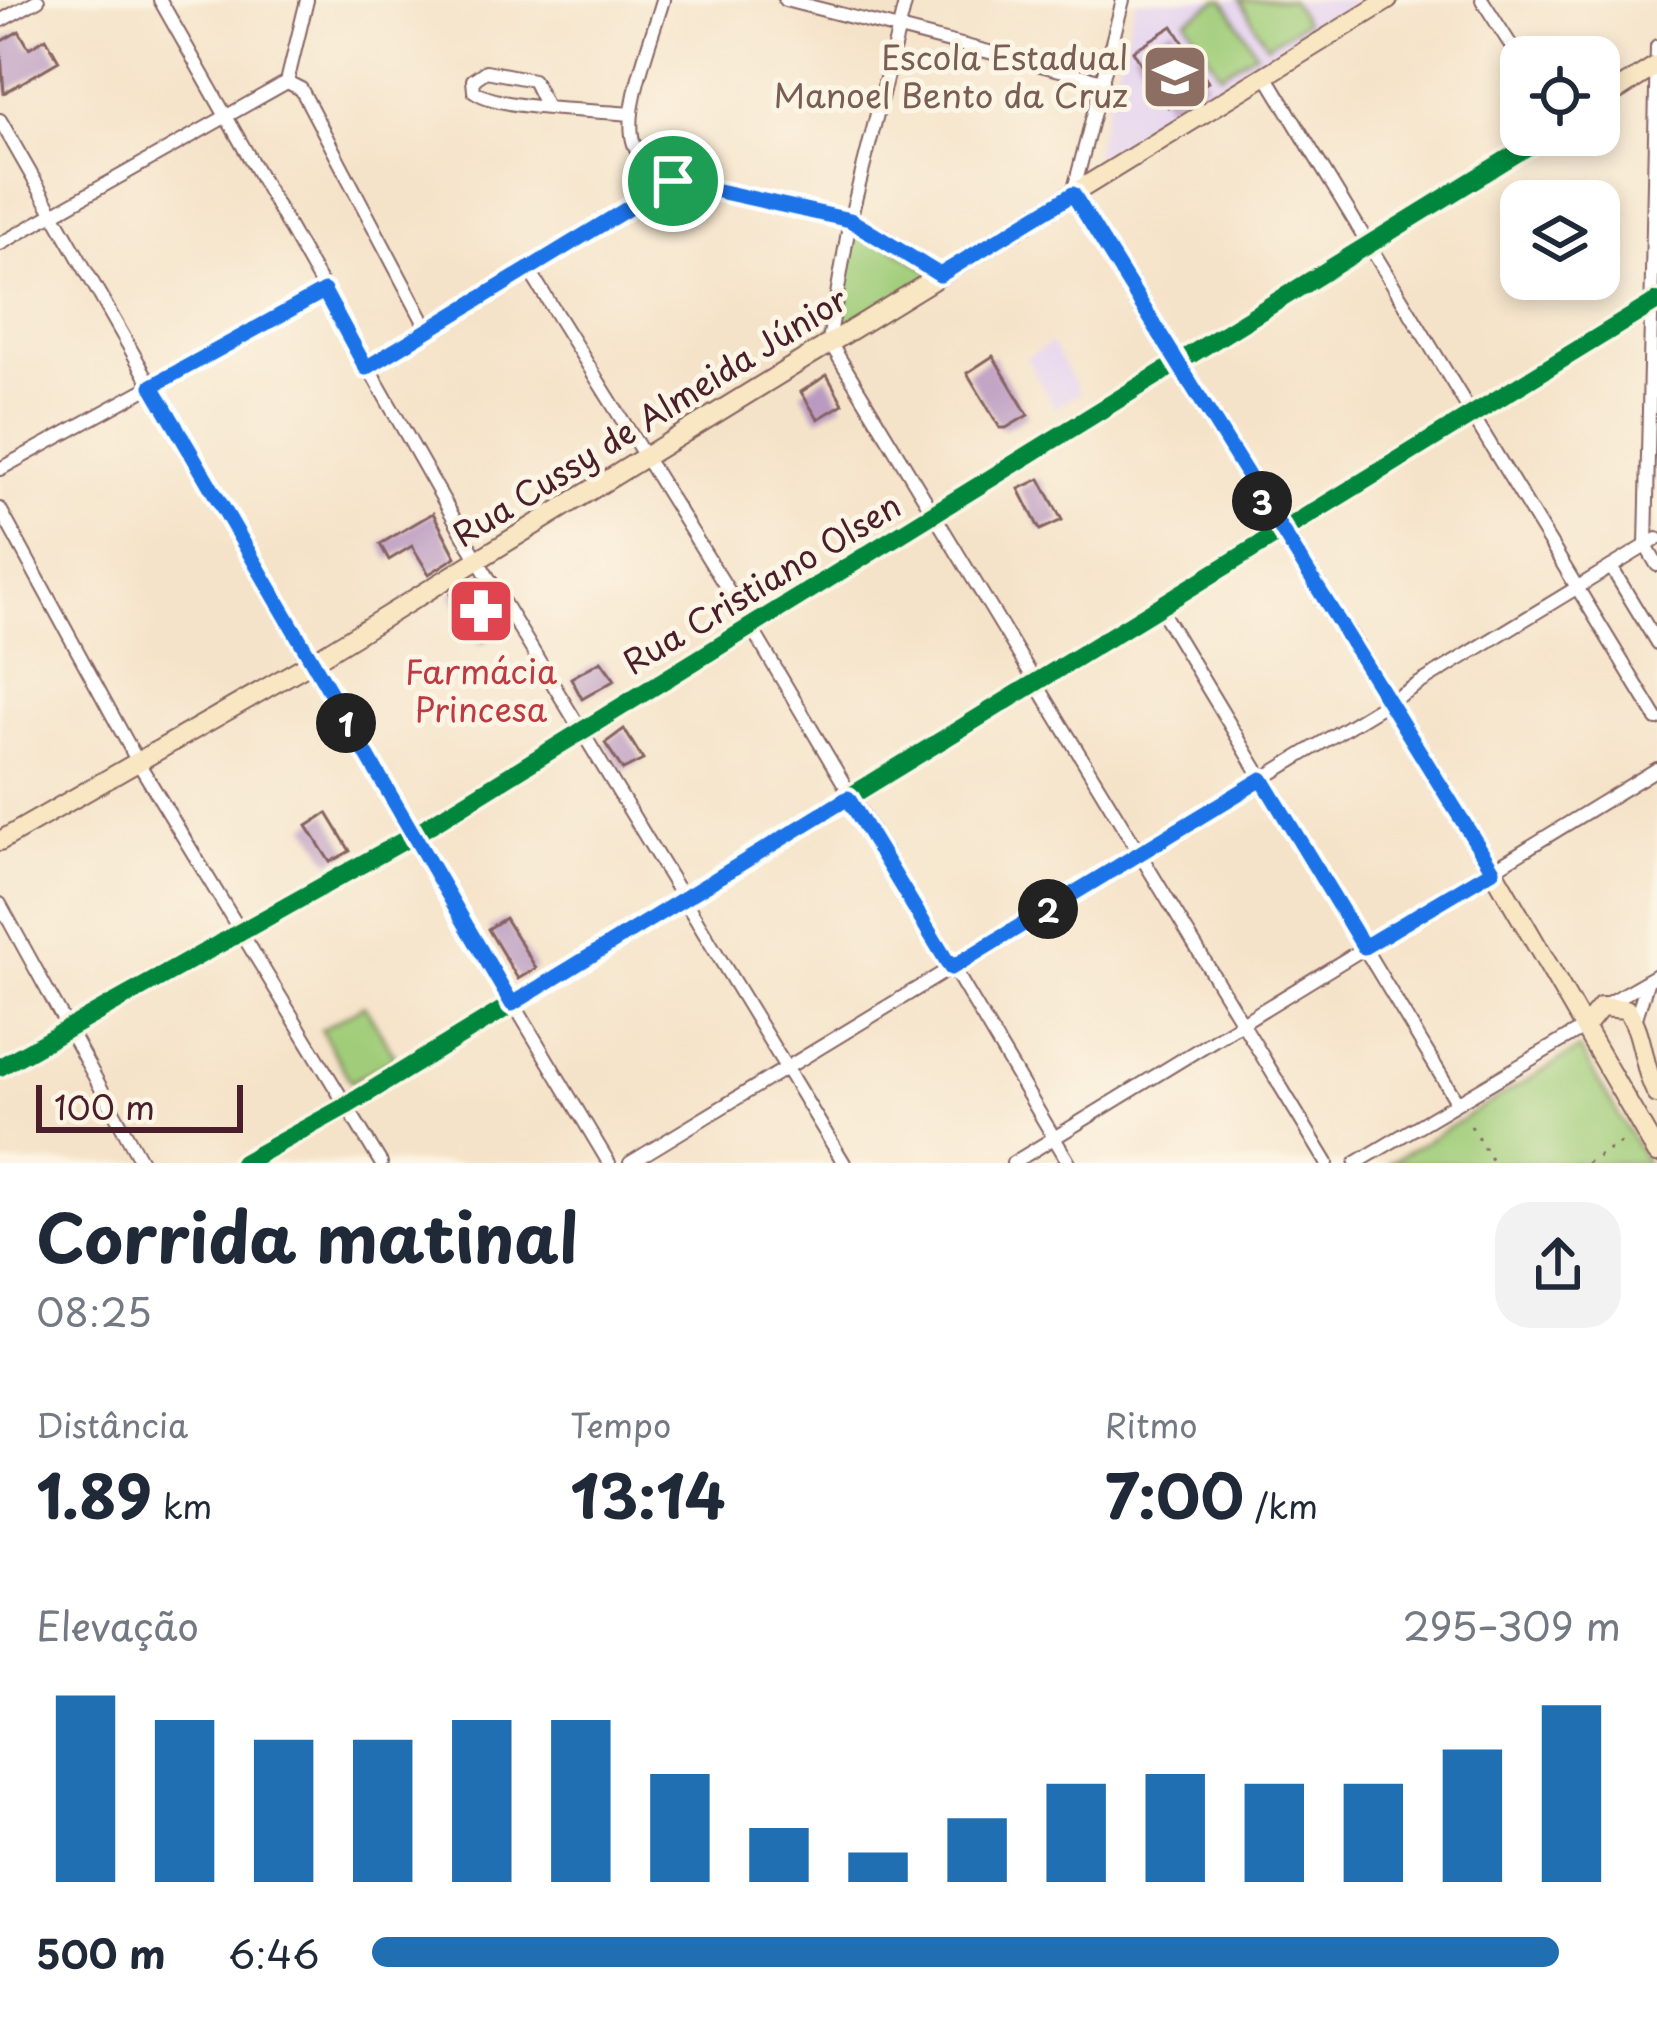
<!DOCTYPE html>
<html lang="pt">
<head>
<meta charset="utf-8">
<style>
  body { margin:0; font-family:"Playpen Sans",sans-serif; background:#f2f2f3; color:#1f2937; height:100vh; display:flex; flex-direction:column; font-size:45px; white-space:nowrap }
  * { box-sizing:border-box; margin:0 }
  p { font-size:39px; color:#747a83 }
  .icon { flex:none; width:66px; height:66px; fill:none; stroke:currentColor; stroke-width:2; stroke-linecap:round; stroke-linejoin:round }
  .map { position:relative; height:1163px; overflow:hidden }
  .details { display:flex; flex-direction:column; background:#fff; flex:1 }
  .details>* { flex:none }
  .controls { position:absolute; left:1500px; top:36px; display:grid; gap:24px }
  .controls a { display:grid; place-items:center; width:120px; height:120px; border-radius:24px; background:#fff; box-shadow:0 6px 18px #0003; font-size:60px }
  .scale { position:absolute; left:36px; bottom:30px; width:207px; box-sizing:border-box; padding-left:12px; border:6px solid #4a1f2b; border-top:0; font-size:33px; line-height:42px; white-space:nowrap; color:#4a1f2b; -webkit-text-stroke:9px #fcf5e5; paint-order:stroke }
  .pin { position:absolute; display:grid; place-items:center; width:102px; height:102px; color:#fff; margin:-51px; border:6px solid #fff; border-radius:50%; box-shadow:0 3px 12px #0007 }
  .km { position:absolute; width:60px; height:60px; margin:-30px; border-radius:50%; background:#222; color:#fff; font-size:33px; line-height:60px; text-align:center }
  .round { display:grid; place-items:center; flex:none; width:126px; height:126px; border-radius:36px; background:#f2f2f3 }
  .head { display:flex; align-items:center; justify-content:space-between; height:204px; padding:0 36px }
  h1 { font-size:66px; font-weight:700; line-height:90px }
  .metrics { display:grid; grid-template-columns:repeat(3,1fr); gap:18px; height:204px; padding:12px 36px }
  .metrics div { display:grid; align-content:center }
  .metrics b { font-size:60px; font-weight:700 }
  .metrics small { font-size:33px; font-weight:400 }
  .metrics p { font-size:33px }
  .chart { height:336px; padding:24px 36px }
  .chart p { display:flex; justify-content:space-between }
  .chart svg { width:100%; height:216px; margin-top:12px; stroke:#1f6fb2; stroke-width:6 }
  ul { padding:0 36px; list-style:none; font-size:39px }
  li { display:grid; grid-template-columns:192px 144px 1fr; align-items:center; height:90px }
  li i { height:30px; border-radius:15px; background:#1f6fb2 }
  .map>svg:first-child { display:block }
  .built { fill:#e5d3f1 }
  .green { fill:#a1cd7a; stroke:#767652; stroke-width:3 }
  .building { fill:#bb9ac1 }
  .lines { fill:none; stroke-linecap:round; stroke-linejoin:round }
  .street-casing { stroke:#866462; stroke-width:16 }
  .secondary-casing { stroke:#866462; stroke-width:22 }
  .path { stroke:#866462; stroke-width:3; stroke-dasharray:3 9; stroke-linecap:butt }
  .street { stroke:#fff; stroke-width:12 }
  .secondary { stroke:#f9e7c3; stroke-width:18 }
  .cycleway-casing { stroke:#fcf5e5; stroke-width:26 }
  .cycleway { stroke:#00873e; stroke-width:18 }
  .route-casing { stroke:#fff; stroke-width:24 }
  .route { stroke:#1a73e8; stroke-width:15 }
  .labels { text-anchor:middle; stroke-width:10; stroke-linejoin:round; paint-order:stroke }
  .education-label { font-size:33px; fill:#785e54; stroke:#fcf5e5; text-anchor:end }
  .street-label { font-size:33px; fill:#4a1f2b; stroke:#fcf5e5 }
  .health-label { font-size:33px; fill:#be3a42; stroke:#fcf5e5 }
</style>
</head>
<body>
<div class="map">
<svg width="1657" height="1163" viewBox="0 0 1657 1163">
  <rect width="100%" height="100%" fill="#fcf5e5"/>
  <filter id="ink" filterUnits="userSpaceOnUse"><feTurbulence type="fractalNoise" baseFrequency=".00833" numOctaves="2"/><feDisplacementMap in="SourceGraphic" scale="24" xChannelSelector="R" yChannelSelector="G"/><feConvolveMatrix kernelMatrix="1 2 1 2 8 2 1 2 1" color-interpolation-filters="sRGB"/></filter>
  <filter id="wash" filterUnits="userSpaceOnUse"><feTurbulence type="fractalNoise" baseFrequency=".004" numOctaves="4" result="noise"/><feDisplacementMap in="SourceGraphic" scale="48" xChannelSelector="R" yChannelSelector="G"/><feGaussianBlur stdDeviation="2.7" result="paint"/><feColorMatrix in="noise" values="0 0 0 0 0 0 0 0 0 0 0 0 0 0 0 0 0 1.4 0 .05"/><feComposite in="paint" operator="in"/></filter>
  <g filter="url(#wash)">
    <rect width="100%" height="100%" fill="#f5e3c9"/>
    <g class="built">
      <polygon points="1136,0 1360,0 1103,158 1094,153"/>
      <polygon points="1051,343 1080,393 1055,408 1026,358"/>
    </g>
    <g class="green">
      <polygon points="1218,0 1224,0 1256,52 1220,74 1186,20"/>
      <polygon points="1240,0 1291,0 1305,22 1267,45"/>
      <polygon points="852,222 936,275 830,338"/>
      <polygon points="364,1005 395,1057 351,1082 321,1030"/>
      <polygon points="1579,1049 1647,1163 1390,1163"/>
    </g>
    <g id="blocks">
      <g class="building">
        <polygon points="1173,26 1208,82 1168,107 1133,51"/>
        <polygon points="19,31 29,48 46,38 59,61 4,93 0,42"/>
        <polygon points="993,356 1028,415 1006,428 1000,428 967,373"/>
        <polygon points="827,375 843,404 818,419 801,392"/>
        <polygon points="1040,479 1062,520 1040,530 1019,489"/>
        <polygon points="433,513 456,557 429,574 412,546 389,560 380,544"/>
        <polygon points="476,578 508,630 480,646 450,594"/>
        <polygon points="601,661 615,680 582,699 571,678"/>
        <polygon points="624,729 643,760 623,770 605,743"/>
        <polygon points="327,813 350,851 330,862 307,826"/>
        <polygon points="505,918 536,968 518,979 488,929"/>
      </g>
    </g>
  </g>
  <g filter="url(#ink)">
    <use href="#blocks" fill-opacity="0" stroke="#866462" stroke-width="3"/>
    <g class="lines">
      <defs>
        <g id="street">
          <polyline points="160,0 477,559 844,1163"/>
          <path d="M663,0C653,35 622,110 634,144C652,197 795,204 845,218C878,228 911,257 940,275"/>
          <polyline points="785,0 1103,81"/>
          <polyline points="906,0 850,220 829,341 1327,1163"/>
          <polyline points="1482,0 1521,61"/>
          <polyline points="0,21 38,0"/>
          <polyline points="1657,46 1646,546 1657,565"/>
          <polyline points="1267,77 1657,719"/>
          <polyline points="287,82 301,89 428,330"/>
          <path d="M545,105L533,80L486,71L473,80L474,91C499,110 595,110 631,114"/>
          <polyline points="0,120 305,655 609,1163"/>
          <polyline points="1073,193 1123,0"/>
          <polyline points="0,244 287,82 307,0"/>
          <polyline points="529,270 751,627 1069,1163"/>
          <polyline points="366,368 673,181"/>
          <polyline points="0,469 324,291"/>
          <polyline points="0,509 139,764 381,1163"/>
          <polyline points="1611,567 1657,643"/>
          <polyline points="1159,607 1457,1102"/>
          <polyline points="0,904 142,1163"/>
          <polyline points="1601,1007 1657,975"/>
          <polyline points="1635,1021 1647,983"/>
          <polyline points="243,1163 346,1106 1657,301"/>
          <polyline points="630,1163 1657,539"/>
          <polyline points="1013,1163 1657,769"/>
          <polyline points="1356,1163 1585,1027"/>
        </g>
        <g id="secondary">
          <polyline points="1599,102 1657,65"/>
          <polyline points="1073,194 1493,870 1657,1153"/>
          <polyline points="0,841 310,663 1388,0"/>
          <path d="M1585,1027L1601,1007L1626,1009C1644,1030 1642,1068 1657,1094"/>
          <polyline points="0,1067 412,836 1546,135"/>
        </g>
      </defs>
      <use href="#street" class="street-casing"/>
      <use href="#secondary" class="secondary-casing"/>
      <g class="path">
        <polyline points="1471,1126 1493,1163"/>
        <polyline points="1587,1163 1624,1141"/>
      </g>
      <use href="#street" class="street"/>
      <use href="#secondary" class="secondary"/>
      <defs>
        <g id="cycleway">
          <polyline points="0,1067 412,836 1546,135"/>
          <polyline points="243,1163 346,1106 1657,301"/>
        </g>
      </defs>
      <use href="#cycleway" class="cycleway-casing"/>
      <use href="#cycleway" class="cycleway"/>
    </g>
  </g>
  <g class="lines" filter="url(#ink)">
    <defs>
      <polygon id="route" points="673,181 850,220 940,275 1073,194 1493,870 1364,947 1262,779 951,968 848,798 512,1004 152,386 324,291 366,368"/>
    </defs>
    <use href="#route" class="route-casing"/>
    <use href="#route" class="route"/>
  </g>
  <defs>
    <symbol id="school-square" viewBox="-11 -11 22 22"><rect x="-9" y="-9" width="18" height="18" rx="4" fill="#8d6e63" stroke="#fcf5e5"/><path d="M0-5L7-2L0 1L-7-2ZM-4 1L0 2.5L4 1V4Q0 6-4 4Z" fill="#fff"/></symbol>
    <symbol id="pharmacy-square" viewBox="-11 -11 22 22"><rect x="-9" y="-9" width="18" height="18" rx="4" fill="#e0444e" stroke="#fcf5e5"/><path d="M-2-6h4v4h4v4h-4v4h-4v-4h-4v-4h4Z" fill="#fff"/></symbol>
  </defs>
  <g fill-rule="evenodd">
    <use href="#school-square" x="1137" y="39" width="76" height="76"/>
    <use href="#pharmacy-square" x="443" y="573" width="76" height="76"/>
  </g>
  <g class="labels">
    <g class="education-label">
      <text x="1128" y="70">Escola Estadual<tspan x="1128" dy="38">Manoel Bento da Cruz</tspan></text>
    </g>
    <g class="street-label">
      <text transform="translate(650 417) rotate(-32)" y="12">Rua Cussy de Almeida Júnior</text>
      <text transform="translate(762 584) rotate(-31)" y="12">Rua Cristiano Olsen</text>
    </g>
    <g class="health-label">
      <text x="481" y="684">Farmácia<tspan x="481" dy="38">Princesa</tspan></text>
    </g>
  </g>
</svg>
<div class="controls">
<a><svg class="icon" aria-label="locate" viewBox="0 0 24 24"><circle cx="12" cy="12" r="6"/><path d="M12 2v4M12 18v4M2 12h4M18 12h4"/></svg></a>
<a><svg class="icon" aria-label="layers" viewBox="0 0 24 24"><path d="M12 4l9 5-9 5-9-5zM3 14l9 5 9-5"/></svg></a>
</div>
<div class="scale">100 m</div>
<div class="pin" style="left:673px;top:181px;background:#1e9e55"><svg class="icon" aria-label="arrive" viewBox="0 0 24 24"><path d="M6 21V4h12l-3 4 3 4H6"/></svg></div>
<b class="km" style="left:346px;top:723px">1</b>
<b class="km" style="left:1048px;top:909px">2</b>
<b class="km" style="left:1262px;top:501px">3</b>
</div>
<section class="details">
<div class="head"><div><h1>Corrida matinal</h1><p>08:25</p></div><a class="round"><svg class="icon" aria-label="share" viewBox="0 0 24 24"><path d="M12 15V3M7 8l5-5 5 5M5 13v7h14v-7"/></svg></a></div>
<div class="metrics">
<div><p>Distância</p><b>1.89<small> km</small></b></div>
<div><p>Tempo</p><b>13:14</b></div>
<div><p>Ritmo</p><b>7:00<small> /km</small></b></div>
</div>
<div class="chart"><p><span>Elevação</span>295–309 m</p>
<svg viewBox="0 0 160 44" preserveAspectRatio="none"><path d="M5 44V6M15 44V11M25 44V15M35 44V15M45 44V11M55 44V11M65 44V22M75 44V33M85 44V38M95 44V31M105 44V24M115 44V22M125 44V24M135 44V24M145 44V17M155 44V8"/></svg>
</div>
<ul>
<li><b>500 m</b>6:46<i style="width:95%"></i></li>
</ul>
</section>
</body>
</html>
